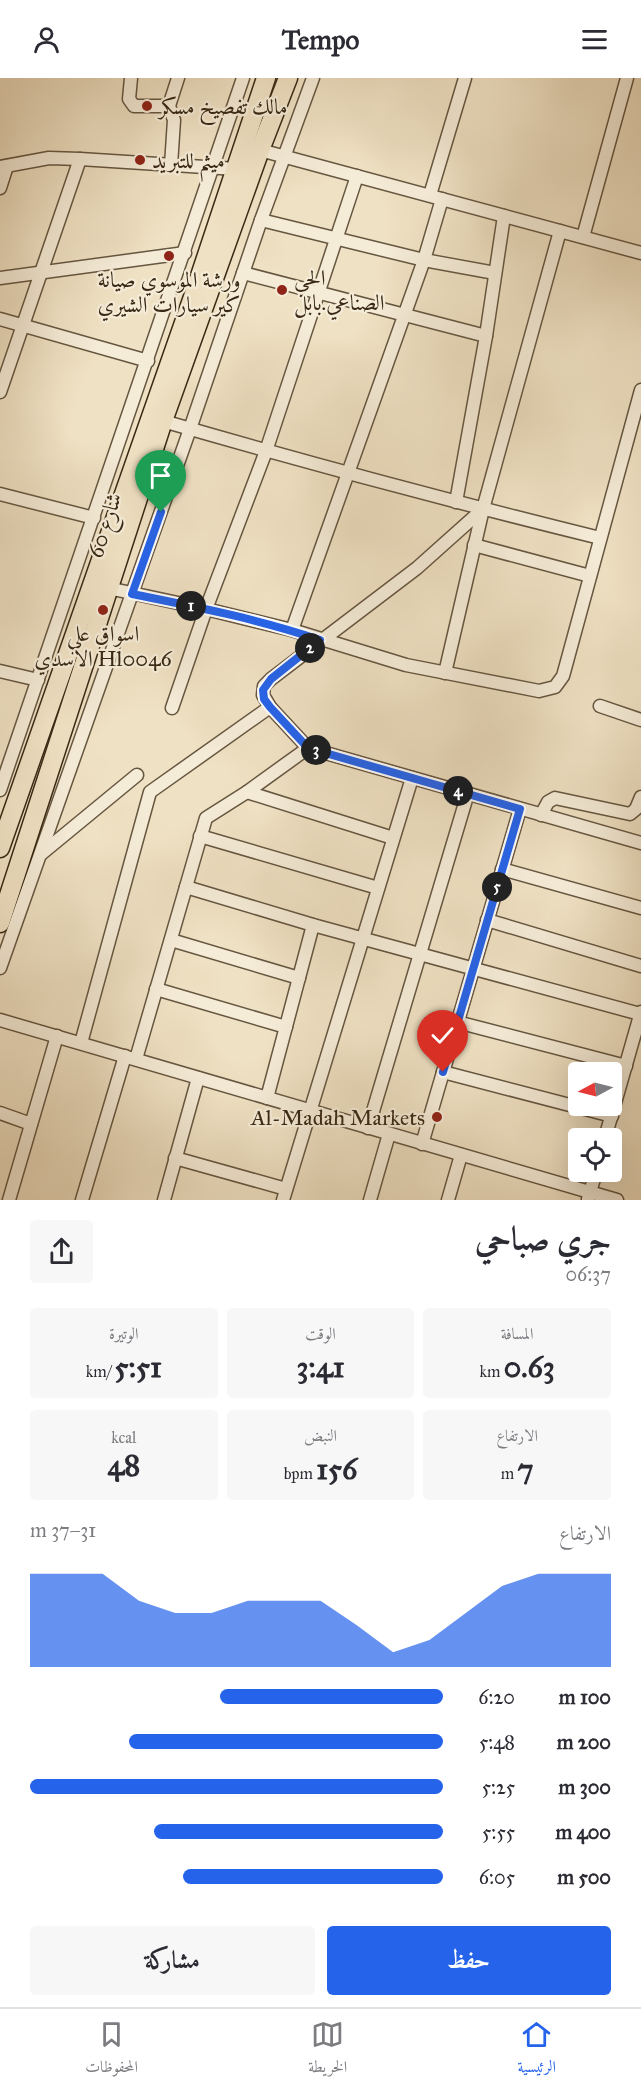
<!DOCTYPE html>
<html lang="ar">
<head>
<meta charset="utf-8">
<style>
  body { margin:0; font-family:"IM FELL Great Primer",Amiri,serif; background:#f7f7f7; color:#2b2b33; direction:rtl; height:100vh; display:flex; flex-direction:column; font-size:22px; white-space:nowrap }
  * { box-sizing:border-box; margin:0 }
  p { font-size:20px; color:#7c7c81 }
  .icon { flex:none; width:33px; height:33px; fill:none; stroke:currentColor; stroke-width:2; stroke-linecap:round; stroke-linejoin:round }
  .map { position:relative; height:1122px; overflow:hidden; direction:ltr }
  .sheet { display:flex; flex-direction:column; background:#fff; flex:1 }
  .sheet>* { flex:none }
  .needle { width:39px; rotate:263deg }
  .controls { position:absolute; left:568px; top:984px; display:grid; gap:12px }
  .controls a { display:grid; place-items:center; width:54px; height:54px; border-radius:6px; background:#fff; box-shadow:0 6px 24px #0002; font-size:30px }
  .pin { position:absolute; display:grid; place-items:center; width:51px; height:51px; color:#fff; margin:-62px -26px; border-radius:50% 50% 50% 0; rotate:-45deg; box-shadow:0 0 6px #0007 }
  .pin .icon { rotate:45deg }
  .km { position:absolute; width:30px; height:30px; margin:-15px; border-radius:50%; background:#222; color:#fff; font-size:16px; line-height:30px; text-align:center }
  .round { display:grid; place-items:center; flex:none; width:63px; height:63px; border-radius:6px; background:#f7f7f7 }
  .summary { display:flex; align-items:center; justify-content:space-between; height:102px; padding:0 30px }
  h1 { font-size:33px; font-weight:800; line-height:45px }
  .stats { display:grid; grid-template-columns:repeat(3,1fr); gap:9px; height:102px; padding:6px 30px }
  .stats div { display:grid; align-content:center; border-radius:6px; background:#f7f7f7; text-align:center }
  .stats b { font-size:30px; font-weight:800 }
  .stats small { font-size:16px; font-weight:400 }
  .stats p { font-size:16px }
  .chart { height:168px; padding:12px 30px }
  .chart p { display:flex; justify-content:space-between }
  .chart svg { width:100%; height:108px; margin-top:6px; fill:#2563eb; opacity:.7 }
  .cta { display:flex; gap:12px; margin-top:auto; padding:12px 30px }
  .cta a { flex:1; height:69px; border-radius:6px; background:#2563eb; color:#fff; font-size:24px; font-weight:800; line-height:69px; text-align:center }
  .cta a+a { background:#f7f7f7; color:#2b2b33 }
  ul { padding:0 30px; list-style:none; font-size:20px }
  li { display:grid; grid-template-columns:96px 72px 1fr; align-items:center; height:45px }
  li i { height:15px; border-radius:8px; background:#2563eb }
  header { display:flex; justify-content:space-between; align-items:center; height:78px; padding:0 30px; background:#fff; font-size:27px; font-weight:800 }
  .dock { display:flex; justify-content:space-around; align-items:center; height:84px; border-top:2px solid #e1e1e2; background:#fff; font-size:16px; color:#7c7c81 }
  .dock a { display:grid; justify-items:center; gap:3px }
  .dock .on { color:#2563eb }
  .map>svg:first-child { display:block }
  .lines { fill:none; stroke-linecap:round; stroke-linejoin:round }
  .minor-casing { stroke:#665640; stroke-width:15 }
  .highway-casing { stroke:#382814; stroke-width:21 }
  .minor { stroke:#f5ecd8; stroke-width:12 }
  .highway { stroke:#efe1c3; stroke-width:18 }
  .route-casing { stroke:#fff; stroke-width:12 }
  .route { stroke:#2563eb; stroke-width:8 }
  .poi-dot { fill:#8f2418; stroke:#f5ecd8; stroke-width:2 }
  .labels { text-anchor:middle; stroke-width:4.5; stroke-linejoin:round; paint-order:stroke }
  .poi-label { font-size:22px; fill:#382814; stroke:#f5ecd8; text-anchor:start }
  .street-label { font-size:22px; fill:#382814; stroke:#f5ecd8 }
</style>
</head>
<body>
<header><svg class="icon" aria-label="menu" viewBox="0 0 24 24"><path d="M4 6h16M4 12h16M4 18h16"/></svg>Tempo<svg class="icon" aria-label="person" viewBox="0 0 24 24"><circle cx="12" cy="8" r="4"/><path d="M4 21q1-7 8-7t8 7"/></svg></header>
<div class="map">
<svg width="641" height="1122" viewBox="0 0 641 1122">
  <rect width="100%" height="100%" fill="#efe1c3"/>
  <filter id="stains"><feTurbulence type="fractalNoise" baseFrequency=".00333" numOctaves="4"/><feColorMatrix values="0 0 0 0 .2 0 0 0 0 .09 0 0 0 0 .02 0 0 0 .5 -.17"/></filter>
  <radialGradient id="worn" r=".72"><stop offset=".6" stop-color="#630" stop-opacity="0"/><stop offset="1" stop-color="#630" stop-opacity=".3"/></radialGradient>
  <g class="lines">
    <defs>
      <g id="minor">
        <polyline points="131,0 129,21 134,28 169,28"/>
        <polyline points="260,72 641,175"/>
        <polyline points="171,87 174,42 169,28 178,0"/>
        <polyline points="0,89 49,80 80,81 236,91"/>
        <polyline points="0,110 7,88"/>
        <polyline points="430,117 465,0"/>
        <polyline points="261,142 424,182 495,195"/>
        <polyline points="560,153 483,431 417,490 271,601 264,608 263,617 270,629 308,670 641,765"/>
        <polyline points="583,159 627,0"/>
        <polyline points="243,195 486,258"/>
        <polyline points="0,200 185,175"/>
        <polyline points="0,241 148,283"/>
        <polyline points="0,314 80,81"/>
        <path d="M163,343C308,385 454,424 600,460"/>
        <polyline points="0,416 94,440"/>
        <polyline points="456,424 486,258 504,138"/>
        <polyline points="474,467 590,498"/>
        <polyline points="108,510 206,531 292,552 406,587 539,613 555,609 563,598 641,312"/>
        <polyline points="292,552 424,182 442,121"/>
        <polyline points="0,593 38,602"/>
        <polyline points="445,595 483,431"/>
        <polyline points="600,628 641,642"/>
        <polyline points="172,630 206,531 266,373 357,98"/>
        <polyline points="0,712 243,0"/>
        <polyline points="247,714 393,760"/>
        <polyline points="541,737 548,724 555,720 630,736 636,731 641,719"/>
        <polyline points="200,758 378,810"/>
        <polyline points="41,776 137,697"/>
        <polyline points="502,791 641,830"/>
        <polyline points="186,809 313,847 640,936"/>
        <polyline points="487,842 641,888"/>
        <polyline points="171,862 299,900"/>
        <polyline points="0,890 190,351 261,142 313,0"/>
        <polyline points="156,911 286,949"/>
        <polyline points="0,942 617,1122"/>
        <polyline points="457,944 626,988"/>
        <polyline points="81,965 150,714 270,629"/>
        <polyline points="136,981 206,740 247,714 308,670"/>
        <polyline points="443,994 612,1038"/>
        <polyline points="267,1020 313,847"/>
        <polyline points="0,1035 31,1046"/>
        <polyline points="368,1050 468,715"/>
        <polyline points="605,1060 641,934"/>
        <polyline points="422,1066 520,731"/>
        <polyline points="175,1080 286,1111"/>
        <polyline points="588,1121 596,1094"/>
        <polyline points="9,1122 57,958"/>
        <polyline points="82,1122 125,978"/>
        <polyline points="164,1122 198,1000"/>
        <polyline points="283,1122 412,700"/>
        <polyline points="370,1122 389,1056"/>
        <polyline points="448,1122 461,1077"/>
      </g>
      <g id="highway">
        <polyline points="0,770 193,219 266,0"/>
        <polyline points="0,845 163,343 260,72 288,0"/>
      </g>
    </defs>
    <use href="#minor" class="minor-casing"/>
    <use href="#highway" class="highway-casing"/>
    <use href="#minor" class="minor"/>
    <use href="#highway" class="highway"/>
  </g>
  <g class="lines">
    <defs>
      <path id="route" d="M161,434L132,516C196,529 259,541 320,562L271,601L263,612L264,621L270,629L308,670L520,731L443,994"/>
    </defs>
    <use href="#route" class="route-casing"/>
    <use href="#route" class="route"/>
  </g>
  <g class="poi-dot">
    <circle cx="147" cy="28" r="6"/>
    <circle cx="140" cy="82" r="6"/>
    <circle cx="169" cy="178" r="6"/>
    <circle cx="282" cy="212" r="6"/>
    <circle cx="103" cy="532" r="6"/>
    <circle cx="437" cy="1039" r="6"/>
  </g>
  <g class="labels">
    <g class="poi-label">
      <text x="159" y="36">مالك تفصيخ مسكر</text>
      <text x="152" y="90">ميثم للتبريد</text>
      <text x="294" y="207">الحي<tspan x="294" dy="25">الصناعي.بابل</tspan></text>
      <text x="169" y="209" text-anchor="middle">ورشة الموسوي صيانة<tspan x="169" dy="25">كير سيارات الشيري</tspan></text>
      <text x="103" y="563" text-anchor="middle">اسواق علي<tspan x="103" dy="25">الاسدي Hl0046</tspan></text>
      <text x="425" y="1047" text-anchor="end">Al-Madah Markets</text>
    </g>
    <g class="street-label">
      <text transform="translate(104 447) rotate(-72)" y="8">شارع 60</text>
    </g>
  </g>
  <rect width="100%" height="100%" filter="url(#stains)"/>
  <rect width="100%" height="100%" fill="url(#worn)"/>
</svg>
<div class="controls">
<a><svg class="needle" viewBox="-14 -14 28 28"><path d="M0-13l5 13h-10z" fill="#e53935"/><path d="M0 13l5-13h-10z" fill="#7c7c81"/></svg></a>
<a><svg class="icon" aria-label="locate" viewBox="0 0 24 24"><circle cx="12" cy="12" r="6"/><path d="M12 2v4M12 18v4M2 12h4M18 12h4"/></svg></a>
</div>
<div class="pin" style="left:161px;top:434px;background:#1e9e55"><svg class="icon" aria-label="arrive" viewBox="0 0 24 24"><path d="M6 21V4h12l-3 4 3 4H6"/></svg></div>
<div class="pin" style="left:443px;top:994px;background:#d93025"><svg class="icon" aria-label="check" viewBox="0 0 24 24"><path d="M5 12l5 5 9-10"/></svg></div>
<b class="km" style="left:191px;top:528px">1</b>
<b class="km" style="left:310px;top:570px">2</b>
<b class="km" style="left:316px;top:672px">3</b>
<b class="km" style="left:458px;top:713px">4</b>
<b class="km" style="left:497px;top:809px">5</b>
</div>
<section class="sheet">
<div class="summary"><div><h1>جري صباحي</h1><p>06:37</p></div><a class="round"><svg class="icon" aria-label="share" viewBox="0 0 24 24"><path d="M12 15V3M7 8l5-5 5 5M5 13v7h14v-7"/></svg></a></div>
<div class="stats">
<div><p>المسافة</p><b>0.63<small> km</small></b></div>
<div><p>الوقت</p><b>3:41</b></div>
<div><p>الوتيرة</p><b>5:51<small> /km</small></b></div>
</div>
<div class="stats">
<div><p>الارتفاع</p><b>7<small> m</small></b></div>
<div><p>النبض</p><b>156<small> bpm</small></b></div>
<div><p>kcal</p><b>48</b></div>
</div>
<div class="chart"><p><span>الارتفاع</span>31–37 m</p>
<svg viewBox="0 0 160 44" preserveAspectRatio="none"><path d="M0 44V6L10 6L20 6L30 17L40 22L50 22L60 17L70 17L80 17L90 27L100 38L110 33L120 22L130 11L140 6L150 6L160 6V44z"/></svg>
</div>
<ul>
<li><b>100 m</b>6:20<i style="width:54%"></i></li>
<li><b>200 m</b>5:48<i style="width:76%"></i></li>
<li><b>300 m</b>5:25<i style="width:100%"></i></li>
<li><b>400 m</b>5:55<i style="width:70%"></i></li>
<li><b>500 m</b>6:05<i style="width:63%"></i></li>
</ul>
<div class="cta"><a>حفظ</a><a>مشاركة</a></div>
</section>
<nav class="dock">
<a class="on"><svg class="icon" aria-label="home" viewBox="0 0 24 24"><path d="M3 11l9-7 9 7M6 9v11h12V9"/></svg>الرئيسية</a>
<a><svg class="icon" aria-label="map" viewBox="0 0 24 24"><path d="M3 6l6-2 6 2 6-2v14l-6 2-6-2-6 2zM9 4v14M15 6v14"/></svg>الخريطة</a>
<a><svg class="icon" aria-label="saved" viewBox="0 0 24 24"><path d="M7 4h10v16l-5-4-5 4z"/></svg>المحفوظات</a>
</nav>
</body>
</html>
